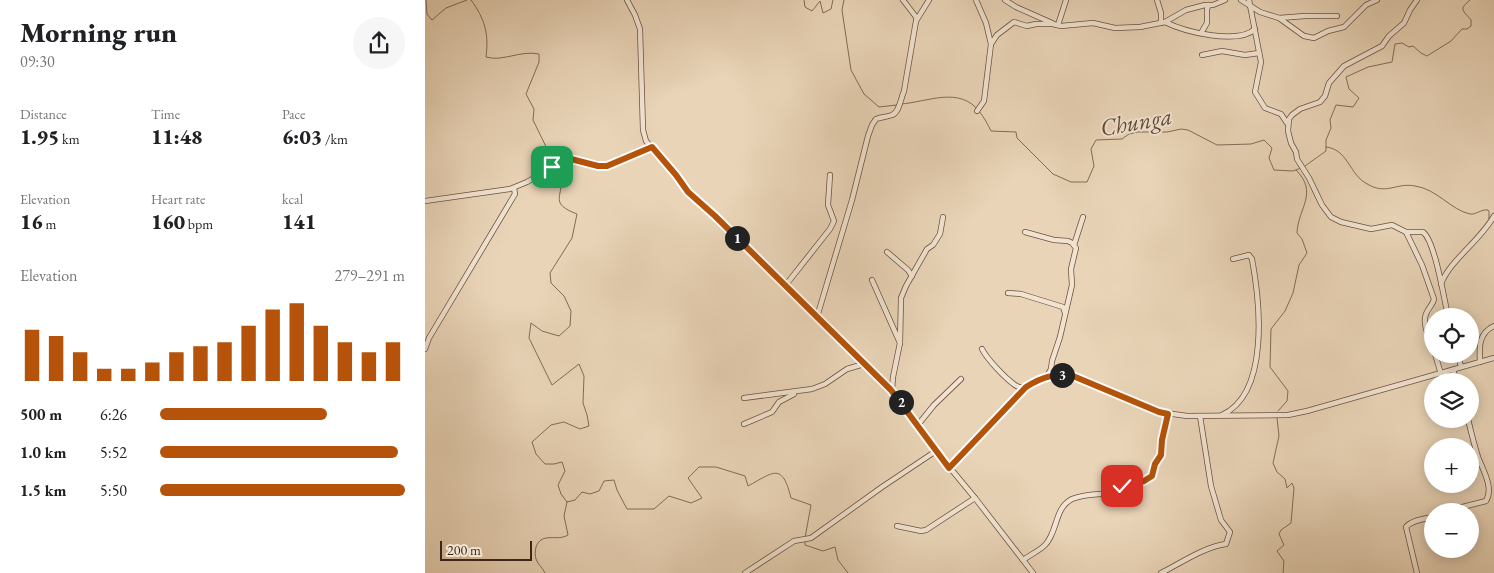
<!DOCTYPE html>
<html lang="en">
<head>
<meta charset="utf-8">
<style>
  body { margin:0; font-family:"EB Garamond",serif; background:#f6f6f6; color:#202124; height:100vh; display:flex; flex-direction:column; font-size:19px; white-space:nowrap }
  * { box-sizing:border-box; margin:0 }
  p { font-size:16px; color:#757577 }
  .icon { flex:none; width:28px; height:28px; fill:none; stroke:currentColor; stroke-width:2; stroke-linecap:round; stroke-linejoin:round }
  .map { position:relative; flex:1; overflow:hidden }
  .side { display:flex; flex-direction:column; background:#fff; width:425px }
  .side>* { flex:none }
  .fabs { position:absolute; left:999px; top:308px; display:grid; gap:10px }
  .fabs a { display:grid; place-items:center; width:55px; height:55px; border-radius:50%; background:#fff; box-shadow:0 2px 12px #0003; font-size:25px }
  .scale { position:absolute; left:15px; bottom:12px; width:92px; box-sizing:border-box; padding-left:5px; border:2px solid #3e2719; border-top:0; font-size:14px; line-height:18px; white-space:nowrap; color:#3e2719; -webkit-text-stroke:4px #f1e3d0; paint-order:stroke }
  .pin { position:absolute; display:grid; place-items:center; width:42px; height:42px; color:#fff; margin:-21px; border-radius:10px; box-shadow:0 2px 8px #0006 }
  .km { position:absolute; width:25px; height:25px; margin:-12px; border-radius:50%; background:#222; color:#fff; font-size:14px; line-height:25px; text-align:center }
  .round { display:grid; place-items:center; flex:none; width:52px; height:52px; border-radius:26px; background:#f6f6f6 }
  .head { display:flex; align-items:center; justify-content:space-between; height:85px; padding:0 20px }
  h1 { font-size:28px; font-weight:800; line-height:38px }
  .stats { display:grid; grid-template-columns:repeat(3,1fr); gap:8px; height:85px; padding:5px 20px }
  .stats div { display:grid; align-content:center }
  .stats b { font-size:21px; font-weight:800 }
  .stats small { font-size:14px; font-weight:400 }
  .stats p { font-size:14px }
  .chart { height:140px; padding:10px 20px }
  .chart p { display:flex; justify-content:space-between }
  .chart svg { width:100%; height:90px; margin-top:5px; stroke:#b45309; stroke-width:6 }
  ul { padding:0 20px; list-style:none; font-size:16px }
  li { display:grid; grid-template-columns:80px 60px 1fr; align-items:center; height:38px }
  li i { height:12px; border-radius:6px; background:#b45309 }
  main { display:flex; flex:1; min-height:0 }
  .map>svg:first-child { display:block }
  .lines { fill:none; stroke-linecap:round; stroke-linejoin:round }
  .stream { stroke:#826b57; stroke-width:1 }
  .minor-casing { stroke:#695240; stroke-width:6 }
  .minor { stroke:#f1e3d0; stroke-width:4.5 }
  .route-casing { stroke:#fff; stroke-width:10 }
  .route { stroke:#b45309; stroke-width:6 }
  .labels { text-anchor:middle; stroke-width:4; stroke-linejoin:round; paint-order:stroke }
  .water-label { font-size:24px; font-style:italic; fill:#604938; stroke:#f1e3d0 }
</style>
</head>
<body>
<main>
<section class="side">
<div class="head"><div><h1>Morning run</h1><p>09:30</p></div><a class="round"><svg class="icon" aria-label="share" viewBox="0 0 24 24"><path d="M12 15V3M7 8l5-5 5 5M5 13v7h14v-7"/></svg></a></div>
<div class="stats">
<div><p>Distance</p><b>1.95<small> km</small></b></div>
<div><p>Time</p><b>11:48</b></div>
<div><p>Pace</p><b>6:03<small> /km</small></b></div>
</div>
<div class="stats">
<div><p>Elevation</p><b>16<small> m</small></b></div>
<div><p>Heart rate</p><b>160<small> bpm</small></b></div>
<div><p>kcal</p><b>141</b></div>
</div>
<div class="chart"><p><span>Elevation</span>279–291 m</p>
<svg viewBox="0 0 160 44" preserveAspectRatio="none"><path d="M5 44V19M15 44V22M25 44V30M35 44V38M45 44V38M55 44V35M65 44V30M75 44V27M85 44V25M95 44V17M105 44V9M115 44V6M125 44V17M135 44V25M145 44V30M155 44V25"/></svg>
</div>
<ul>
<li><b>500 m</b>6:26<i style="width:68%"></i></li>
<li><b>1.0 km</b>5:52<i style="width:97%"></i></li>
<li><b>1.5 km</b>5:50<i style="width:100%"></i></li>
</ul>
</section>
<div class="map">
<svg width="1069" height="573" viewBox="0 0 1069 573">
  <rect width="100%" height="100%" fill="#e9d4b7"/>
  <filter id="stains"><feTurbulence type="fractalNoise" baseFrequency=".004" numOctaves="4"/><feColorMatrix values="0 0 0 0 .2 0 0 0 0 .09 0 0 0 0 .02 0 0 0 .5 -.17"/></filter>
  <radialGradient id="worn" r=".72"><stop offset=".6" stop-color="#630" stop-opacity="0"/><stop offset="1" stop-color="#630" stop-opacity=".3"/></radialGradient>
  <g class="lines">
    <g class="stream">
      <polyline points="1,0 2,14 7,20 21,8 42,0"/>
      <path d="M46,0C60,19 64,34 61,57C78,62 95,50 114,54V62L101,94L109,109L108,120L129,163"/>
      <polyline points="379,0 380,7 387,11 395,1 398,13 406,9 408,0"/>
      <polyline points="419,0 417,10 426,70 439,94 454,107 472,105"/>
      <path d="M476,104C503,102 534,86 554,111C559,117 563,125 566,131L591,132L592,138L628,174L646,182H662L669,166L666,149L671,140L697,139L704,134L713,132H742L756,129L763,130L792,145L826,144L839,140L847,148L844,158L849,170L868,171L876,168"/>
      <path d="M901,147C922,149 924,172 939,182C961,197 970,182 990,186C1012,189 1026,210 1045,214C1051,215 1056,209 1063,210L1064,212V219"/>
      <path d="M131,166C133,170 136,174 136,178C138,198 124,203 152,214L147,238L125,273L126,283L139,296L146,311L145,326L134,336L117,331L106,323L104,338L127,385L154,364L159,376L158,403L162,415L164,426L155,429L139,422L126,425L107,442L111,454L120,464H129L137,462L140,471L133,485L136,494L142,502L150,500L157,492L165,494L174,491L179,481L189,480L192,490L202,509H229L244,496L266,503L277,498L263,478L274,467H291L320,476L323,486C349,472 357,462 366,498L386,505L380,538"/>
      <path d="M880,166L901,151V140L906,128L905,120L911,105L928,107L934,98L924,89L921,77L943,67L967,62L970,44L977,43L984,47L988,46L996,53L1002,56L1026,41L1037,29H1042L1046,26V20C1038,10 1033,10 1045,0"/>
      <path d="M853,411L862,401L863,391L845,367L846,329L860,311L868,293L874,265L882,253L877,239L872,233C873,208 894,193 871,170"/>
      <polyline points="852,418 854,436 848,463 852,472 860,479 862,488 867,483 869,488 866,523 856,530 854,534 859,545 852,551 859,561 858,573"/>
      <polyline points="380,542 380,545 398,551 410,547 413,560 423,573"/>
      <path d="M120,573C118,568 113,565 111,559C110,556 110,551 111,547C117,531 132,542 143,535L139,516L142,502"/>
    </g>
    <defs>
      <g id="minor">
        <polyline points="202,0 210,15 215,29 218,130 221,141 251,175 263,192 290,216 467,390 511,451 550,498 608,573"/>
        <polyline points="478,0 491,17 491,19"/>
        <polyline points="551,0 561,23 566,44"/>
        <polyline points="580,0 591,7 627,23"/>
        <polyline points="732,0 736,13 736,23"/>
        <polyline points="816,0 835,12 854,18 880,16 912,16"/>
        <polyline points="824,0 836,62 830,92 840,108 856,114 862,123"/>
        <path d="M992,0L985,10L979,23L964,36L957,46L919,66L904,83L900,96L895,102L875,109L867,115L864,119L863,131L866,143L871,152L872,159L884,178L897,205L906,217L916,222L946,229L967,225L981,232L997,265L1009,299C1008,305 1003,308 1001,314C997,324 1004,337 1008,346"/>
        <polyline points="854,18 879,36 889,38 903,31 919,27 941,5 952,0"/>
        <path d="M740,22C760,32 813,45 830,29"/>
        <polyline points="633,25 641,0"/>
        <polyline points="776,33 782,23 782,9 784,5"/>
        <polyline points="777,55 797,51 820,55 834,53"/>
        <polyline points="552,111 559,101 566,44 572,35 589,22 602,26 611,24 628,24 636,26 668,23 690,28 715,27 740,22 761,10 780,5 788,5 800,0"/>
        <polyline points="0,201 85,189 102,182 141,159 182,166 227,147"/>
        <polyline points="600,232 629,240 643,241 647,243 651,248 646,269 647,285 635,337 627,361 626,369 622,376"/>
        <path d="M981,232H998C1010,241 1019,299 1023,316"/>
        <polyline points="649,245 658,217"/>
        <polyline points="462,252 483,270 487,276"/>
        <polyline points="447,280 475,343 468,377 467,390"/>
        <path d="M1016,284C1025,260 1056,240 1069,216"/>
        <polyline points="360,286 405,229 409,221 403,205 405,175"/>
        <polyline points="583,293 596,294 638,307 640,313"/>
        <path d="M392,317L427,200L443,136L447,125L451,119C456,117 462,117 467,115C474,113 476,98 479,91L491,21L504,0"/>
        <polyline points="475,343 476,298 481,286 502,249 508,245 515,234 518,217"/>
        <polyline points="0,349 4,338 90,194 89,188"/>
        <path d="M557,349C562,359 580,378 590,385C594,388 597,388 601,387"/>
        <polyline points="1010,354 1016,374"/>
        <polyline points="1033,354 1036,367"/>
        <path d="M1055,362C1054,346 1054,333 1069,326"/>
        <polyline points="1028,370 1032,381"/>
        <polyline points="319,398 387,389 400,384 422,369 439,364"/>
        <path d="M797,415C845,393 835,302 827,259L824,255L808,259"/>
        <polyline points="319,424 347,412 354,402 369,394"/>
        <polyline points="492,426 509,405 536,379"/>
        <path d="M524,468L601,387C618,377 628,373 648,376L734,412L762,416L863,415L882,411L1069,358"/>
        <path d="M1022,511L1061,501C1069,488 1058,470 1053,457C1049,444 1046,432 1043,419"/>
        <polyline points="472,526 496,531 501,530 550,498"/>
        <path d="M598,560C605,555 614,551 620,545C633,532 629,508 647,499C661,493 678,495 693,492L697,486L719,481L727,477L730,464L736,455L737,439L743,414"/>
        <polyline points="320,573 369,541 386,538 457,487 511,451"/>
        <path d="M736,573C756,563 779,547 801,544L805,532L796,520L786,486L775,416"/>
        <path d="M992,573L981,527C987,520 999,519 1008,517"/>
      </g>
    </defs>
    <use href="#minor" class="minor-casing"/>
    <use href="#minor" class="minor"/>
  </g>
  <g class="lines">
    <defs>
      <path id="route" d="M127,167L137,160L146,159L173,166H182L227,147L251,175L263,192L290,216L466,390L524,468L601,387C617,377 630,373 648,376L734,412L743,414L737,440L736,455L730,464L727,476L719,481L697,486"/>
    </defs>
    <use href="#route" class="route-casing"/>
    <use href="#route" class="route"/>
  </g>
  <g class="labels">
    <g class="water-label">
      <text transform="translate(711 122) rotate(-10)" y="8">Chunga</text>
    </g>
  </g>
  <rect width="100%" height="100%" filter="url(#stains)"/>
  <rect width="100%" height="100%" fill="url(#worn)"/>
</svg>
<div class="fabs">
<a><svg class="icon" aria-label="locate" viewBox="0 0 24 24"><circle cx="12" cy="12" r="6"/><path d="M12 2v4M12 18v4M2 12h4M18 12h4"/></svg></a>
<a><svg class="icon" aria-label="layers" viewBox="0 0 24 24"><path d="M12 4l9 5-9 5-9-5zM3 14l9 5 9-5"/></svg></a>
<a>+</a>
<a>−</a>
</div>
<div class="scale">200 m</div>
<div class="pin" style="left:127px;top:167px;background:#1e9e55"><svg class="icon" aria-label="arrive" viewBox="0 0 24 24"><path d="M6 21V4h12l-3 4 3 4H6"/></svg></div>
<div class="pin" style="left:697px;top:486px;background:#d93025"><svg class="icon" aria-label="check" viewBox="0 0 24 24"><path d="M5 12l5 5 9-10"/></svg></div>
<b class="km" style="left:312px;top:238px">1</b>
<b class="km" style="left:476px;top:402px">2</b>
<b class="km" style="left:637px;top:375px">3</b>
</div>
</main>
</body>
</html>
